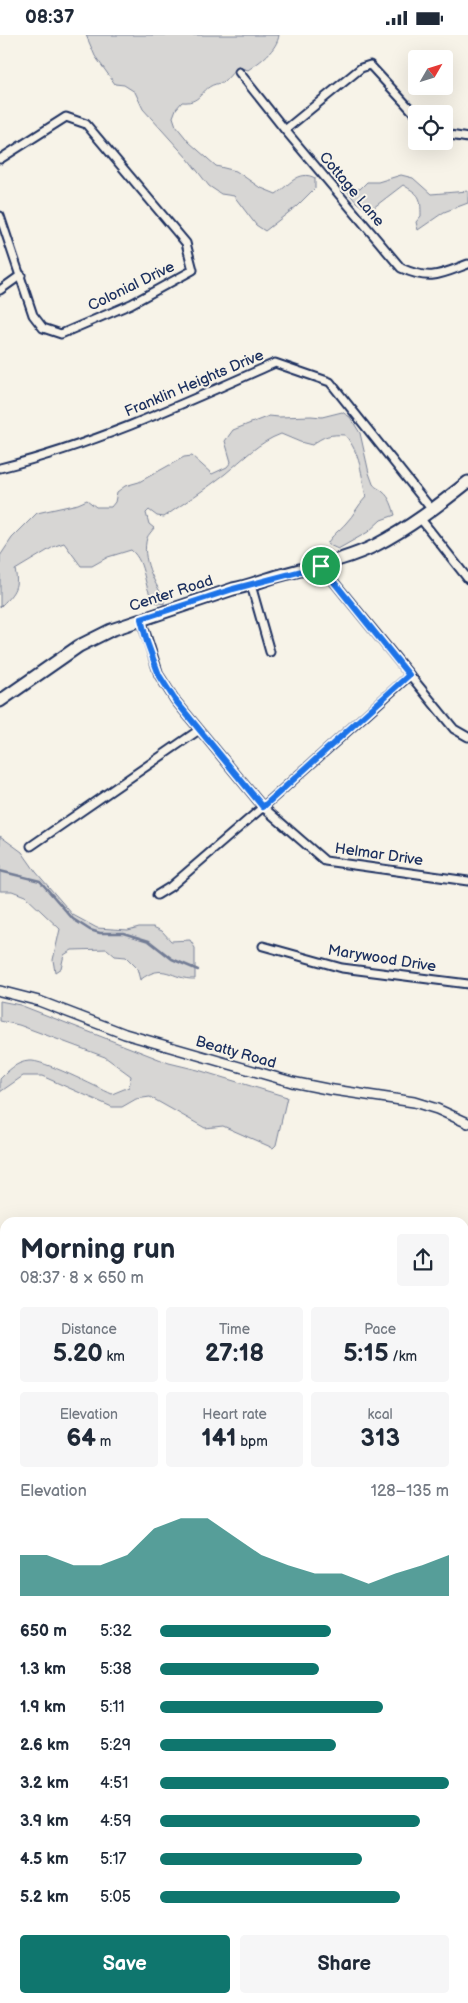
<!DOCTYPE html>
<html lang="en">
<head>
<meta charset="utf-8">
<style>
  body { margin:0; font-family:"Balsamiq Sans",sans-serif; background:#f6f6f7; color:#1f2937; height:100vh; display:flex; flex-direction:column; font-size:19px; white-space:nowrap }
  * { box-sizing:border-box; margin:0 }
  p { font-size:16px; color:#747a83 }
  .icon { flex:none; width:28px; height:28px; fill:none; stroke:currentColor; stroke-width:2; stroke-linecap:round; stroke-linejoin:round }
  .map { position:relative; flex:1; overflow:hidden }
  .details { position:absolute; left:0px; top:1182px; width:469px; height:786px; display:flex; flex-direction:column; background:#fff; border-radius:15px 15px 0 0; box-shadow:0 5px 20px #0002 }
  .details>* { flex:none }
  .needle { width:32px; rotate:51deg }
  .fabs { position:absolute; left:408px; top:15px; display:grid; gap:10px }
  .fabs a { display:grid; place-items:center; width:45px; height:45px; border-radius:5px; background:#fff; box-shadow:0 5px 20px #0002; font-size:25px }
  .pin { position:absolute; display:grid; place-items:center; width:42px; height:42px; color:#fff; margin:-21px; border:2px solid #fff; border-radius:50%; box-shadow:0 1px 5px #0007 }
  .round { display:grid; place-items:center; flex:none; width:52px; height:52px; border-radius:5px; background:#f6f6f7 }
  .overview { display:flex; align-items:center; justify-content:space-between; height:85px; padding:0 20px }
  h1 { font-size:28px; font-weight:700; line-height:38px }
  .stats { display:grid; grid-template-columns:repeat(3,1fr); gap:8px; height:85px; padding:5px 20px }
  .stats div { display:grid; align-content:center; border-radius:5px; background:#f6f6f7; text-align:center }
  .stats b { font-size:25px; font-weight:700 }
  .stats small { font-size:14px; font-weight:400 }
  .stats p { font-size:14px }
  .chart { height:140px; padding:10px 20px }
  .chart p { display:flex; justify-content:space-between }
  .chart svg { width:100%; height:90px; margin-top:5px; fill:#0f766e; opacity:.7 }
  .cta { display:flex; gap:10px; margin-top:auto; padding:10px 20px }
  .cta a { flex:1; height:58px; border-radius:5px; background:#0f766e; color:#fff; font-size:20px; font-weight:700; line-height:58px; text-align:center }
  .cta a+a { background:#f6f6f7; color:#1f2937 }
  ul { padding:0 20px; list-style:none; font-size:16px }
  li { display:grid; grid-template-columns:80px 60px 1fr; align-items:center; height:38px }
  li i { height:12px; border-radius:6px; background:#0f766e }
  .status { display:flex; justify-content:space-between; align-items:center; height:35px; padding:0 25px; background:#fff; direction:ltr }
  .status svg { height:14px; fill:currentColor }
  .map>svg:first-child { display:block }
  .green { fill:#d7d6d4; stroke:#798299 }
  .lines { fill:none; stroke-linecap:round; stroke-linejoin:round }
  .stream { stroke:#727c95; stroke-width:2.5 }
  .minor-casing { stroke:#1b2f5e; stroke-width:11 }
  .tertiary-casing { stroke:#1b2f5e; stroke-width:12 }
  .primary-casing { stroke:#1b2f5e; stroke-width:15 }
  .motorway-casing { stroke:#1b2f5e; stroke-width:16 }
  .minor { stroke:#f7f3e8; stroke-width:7 }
  .tertiary { stroke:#f7f3e8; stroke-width:9 }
  .primary { stroke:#f7f3e8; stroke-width:11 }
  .motorway { stroke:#f7f3e8; stroke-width:12 }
  .route-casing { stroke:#fff; stroke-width:10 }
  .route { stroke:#1a73e8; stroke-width:6 }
  .labels { text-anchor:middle; stroke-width:4; stroke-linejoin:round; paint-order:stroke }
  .street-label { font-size:15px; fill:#1b2f5e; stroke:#f7f3e8 }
</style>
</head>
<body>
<div class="status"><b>08:37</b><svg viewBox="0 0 49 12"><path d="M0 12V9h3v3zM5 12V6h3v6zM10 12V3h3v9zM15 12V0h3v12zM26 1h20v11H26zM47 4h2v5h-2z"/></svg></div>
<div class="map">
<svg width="468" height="1968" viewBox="0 0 468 1968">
  <rect width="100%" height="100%" fill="#f7f3e8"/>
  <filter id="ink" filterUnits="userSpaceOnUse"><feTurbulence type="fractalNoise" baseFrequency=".02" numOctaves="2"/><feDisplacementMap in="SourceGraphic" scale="10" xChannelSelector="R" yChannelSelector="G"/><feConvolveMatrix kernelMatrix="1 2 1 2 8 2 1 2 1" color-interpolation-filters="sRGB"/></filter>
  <g filter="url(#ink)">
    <g class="green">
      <path d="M86,0H279C277,15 260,27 248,35L238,32L223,48C199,49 205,69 182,67L176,74L173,82L176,91L189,107L216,131L236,136L259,152L276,159C288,151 299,134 315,143V153L297,171L265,196L256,190L234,161L221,159L209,151L188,124L143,74L135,57L124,50L115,49L95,21Z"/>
      <path d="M401,140L413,143L431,159L468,156V168L444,177L418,195L416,187L421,181C421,161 420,160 403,150L373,173L367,175L356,167L348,157L349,152L360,154L367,147H378Z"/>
      <path d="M342,377L350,382L360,398L369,438L373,449C377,454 379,453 383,457C390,462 393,473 395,480L381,485L368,497L338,514L327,509C332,500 339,496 346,488C354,480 358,470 366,462C361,439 361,419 345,400C331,399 323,401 312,410L300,407L281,399C259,407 243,424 225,439C206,454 184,468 164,482L157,481L149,475L146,478L149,489L154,493C152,496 148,500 147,503C141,523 154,547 164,563V569L155,567C142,552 147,528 131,515L108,522L92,531H81L64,508L55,511L15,535C20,553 12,560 0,572V521L12,503L37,478L78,469L87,465L96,472H111L115,467L117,457L125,451L139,447L184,422L192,421L212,439L227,432L231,427L225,406L233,395L269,381L279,382L311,381L322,382Z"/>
      <path d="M0,801L22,817L36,837L73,880L97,893L128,895L139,892H153L162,896L171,906L190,905L195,913V944C171,945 165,926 140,945L137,933L126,922L115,921L107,914L72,915L64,920L61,933L55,937L53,925L60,894L25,861L12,856H0Z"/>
      <path d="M0,966L20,970L169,1028L198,1035L287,1062L276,1110L273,1113L223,1091L205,1093L150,1062L136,1064L122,1072H112L42,1041H23L0,1057V1044C8,1036 16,1027 29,1026C42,1024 96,1052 112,1059L129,1052L131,1041L105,1022L19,990L0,986Z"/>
      <polygon points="468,1262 468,1302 464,1307 464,1267"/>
      <polygon points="468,1445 468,1476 464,1476 464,1449"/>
      <polygon points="5,1696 5,1715 3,1717 0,1730 0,1700"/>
      <polygon points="464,1712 468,1718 468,1968 446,1968 442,1964 464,1964"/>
      <polygon points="0,1730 5,1733 5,1861 0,1866"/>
      <polygon points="5,1877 5,1964 29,1964 25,1968 0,1968 0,1887"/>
      <polygon points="134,1964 189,1964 186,1968 136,1968"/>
    </g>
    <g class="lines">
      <polyline class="stream" points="0,836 40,846 73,884 90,895 100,898 123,898 149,906 172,924 198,935"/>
      <defs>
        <g id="minor">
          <path d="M239,37L285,95L401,233C430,246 439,240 468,229"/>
          <polyline points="285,95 361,33 370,30 416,80"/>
          <polyline points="444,99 468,103"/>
          <polyline points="0,124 66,82 86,89 186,208 193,235 131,269 61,299 43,293 33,280 0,181"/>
          <polyline points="0,255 21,240"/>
          <path d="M0,433C96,409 185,368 275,328L330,347L432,475"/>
          <polyline points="420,483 468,544"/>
          <polyline points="321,531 454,694 468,702"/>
          <polyline points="251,550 270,617"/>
          <polyline points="141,584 159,640 175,665 263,772 325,826 468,846"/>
          <polyline points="31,811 199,695"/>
          <polyline points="157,860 170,852 263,772 409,641"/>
          <polyline points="263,911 342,933 468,949"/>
          <polyline points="229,1964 233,1968"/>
          <polyline points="329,1964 332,1968"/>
          <polyline points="278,1968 280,1964"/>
        </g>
        <g id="tertiary">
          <polyline points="0,956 39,966 125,999 292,1047 327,1054 414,1067 437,1074 468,1088"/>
          <polyline points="464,1513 468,1506"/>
          <polyline points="301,1964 302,1968"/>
        </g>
        <path id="primary" d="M0,666L79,611L111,595L233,554C250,551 265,544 281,540C313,531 346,525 376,510C409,493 439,470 468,447"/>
        <g id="motorway">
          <polyline points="464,1224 468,1220"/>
          <polyline points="464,1242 468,1238"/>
          <polyline points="0,1647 5,1643"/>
          <polyline points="0,1663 5,1659"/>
        </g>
      </defs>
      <use href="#minor" class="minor-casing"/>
      <use href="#tertiary" class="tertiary-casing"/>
      <use href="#primary" class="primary-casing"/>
      <use href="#motorway" class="motorway-casing"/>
      <use href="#minor" class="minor"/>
      <use href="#tertiary" class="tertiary"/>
      <use href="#primary" class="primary"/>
      <use href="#motorway" class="motorway"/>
    </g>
  </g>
  <g class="lines" filter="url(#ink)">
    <defs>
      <polygon id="route" points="321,531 409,640 263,772 175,665 159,640 147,607 141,584 233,554"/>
    </defs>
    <use href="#route" class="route-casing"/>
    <use href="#route" class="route"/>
  </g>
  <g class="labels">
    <g class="street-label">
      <text transform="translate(352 154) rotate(50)" y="5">Cottage Lane</text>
      <text transform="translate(131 251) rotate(-26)" y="5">Colonial Drive</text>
      <text transform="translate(194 348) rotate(-23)" y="5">Franklin Heights Drive</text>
      <text transform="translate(171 558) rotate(-18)" y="5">Center Road</text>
      <text transform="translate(379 819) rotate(8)" y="5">Helmar Drive</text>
      <text transform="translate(382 923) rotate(9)" y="5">Marywood Drive</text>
      <text transform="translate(236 1017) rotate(16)" y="5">Beatty Road</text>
    </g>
  </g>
</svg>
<div class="fabs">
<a><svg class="needle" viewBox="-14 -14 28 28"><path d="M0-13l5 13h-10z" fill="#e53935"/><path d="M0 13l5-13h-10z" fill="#747a83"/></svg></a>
<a><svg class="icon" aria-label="locate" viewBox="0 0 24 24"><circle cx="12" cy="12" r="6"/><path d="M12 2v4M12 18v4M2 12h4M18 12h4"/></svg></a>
</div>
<div class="pin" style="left:321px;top:531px;background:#1e9e55"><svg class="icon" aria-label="arrive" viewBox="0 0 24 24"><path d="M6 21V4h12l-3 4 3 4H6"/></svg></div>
<section class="details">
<div class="overview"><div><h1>Morning run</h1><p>08:37 · 8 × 650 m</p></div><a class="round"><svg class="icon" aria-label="share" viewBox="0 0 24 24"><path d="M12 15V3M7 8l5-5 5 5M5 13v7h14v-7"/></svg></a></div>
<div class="stats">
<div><p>Distance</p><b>5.20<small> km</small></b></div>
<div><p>Time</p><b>27:18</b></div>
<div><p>Pace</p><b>5:15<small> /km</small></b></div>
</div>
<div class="stats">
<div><p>Elevation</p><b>64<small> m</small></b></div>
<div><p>Heart rate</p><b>141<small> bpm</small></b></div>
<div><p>kcal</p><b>313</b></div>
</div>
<div class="chart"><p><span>Elevation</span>128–135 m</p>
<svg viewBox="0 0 160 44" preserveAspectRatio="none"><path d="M0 44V24L10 24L20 29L30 29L40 24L50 11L60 6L70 6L80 15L90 24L100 29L110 33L120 33L130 38L140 33L150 29L160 24V44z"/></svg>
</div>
<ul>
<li><b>650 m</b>5:32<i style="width:59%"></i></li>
<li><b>1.3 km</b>5:38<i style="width:55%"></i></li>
<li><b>1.9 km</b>5:11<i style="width:77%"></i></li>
<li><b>2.6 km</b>5:29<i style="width:61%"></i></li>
<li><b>3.2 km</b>4:51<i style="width:100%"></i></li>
<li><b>3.9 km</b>4:59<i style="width:90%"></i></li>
<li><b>4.5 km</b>5:17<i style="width:70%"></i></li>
<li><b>5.2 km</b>5:05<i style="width:83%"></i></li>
</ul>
<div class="cta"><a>Save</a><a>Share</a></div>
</section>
</div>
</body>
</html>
